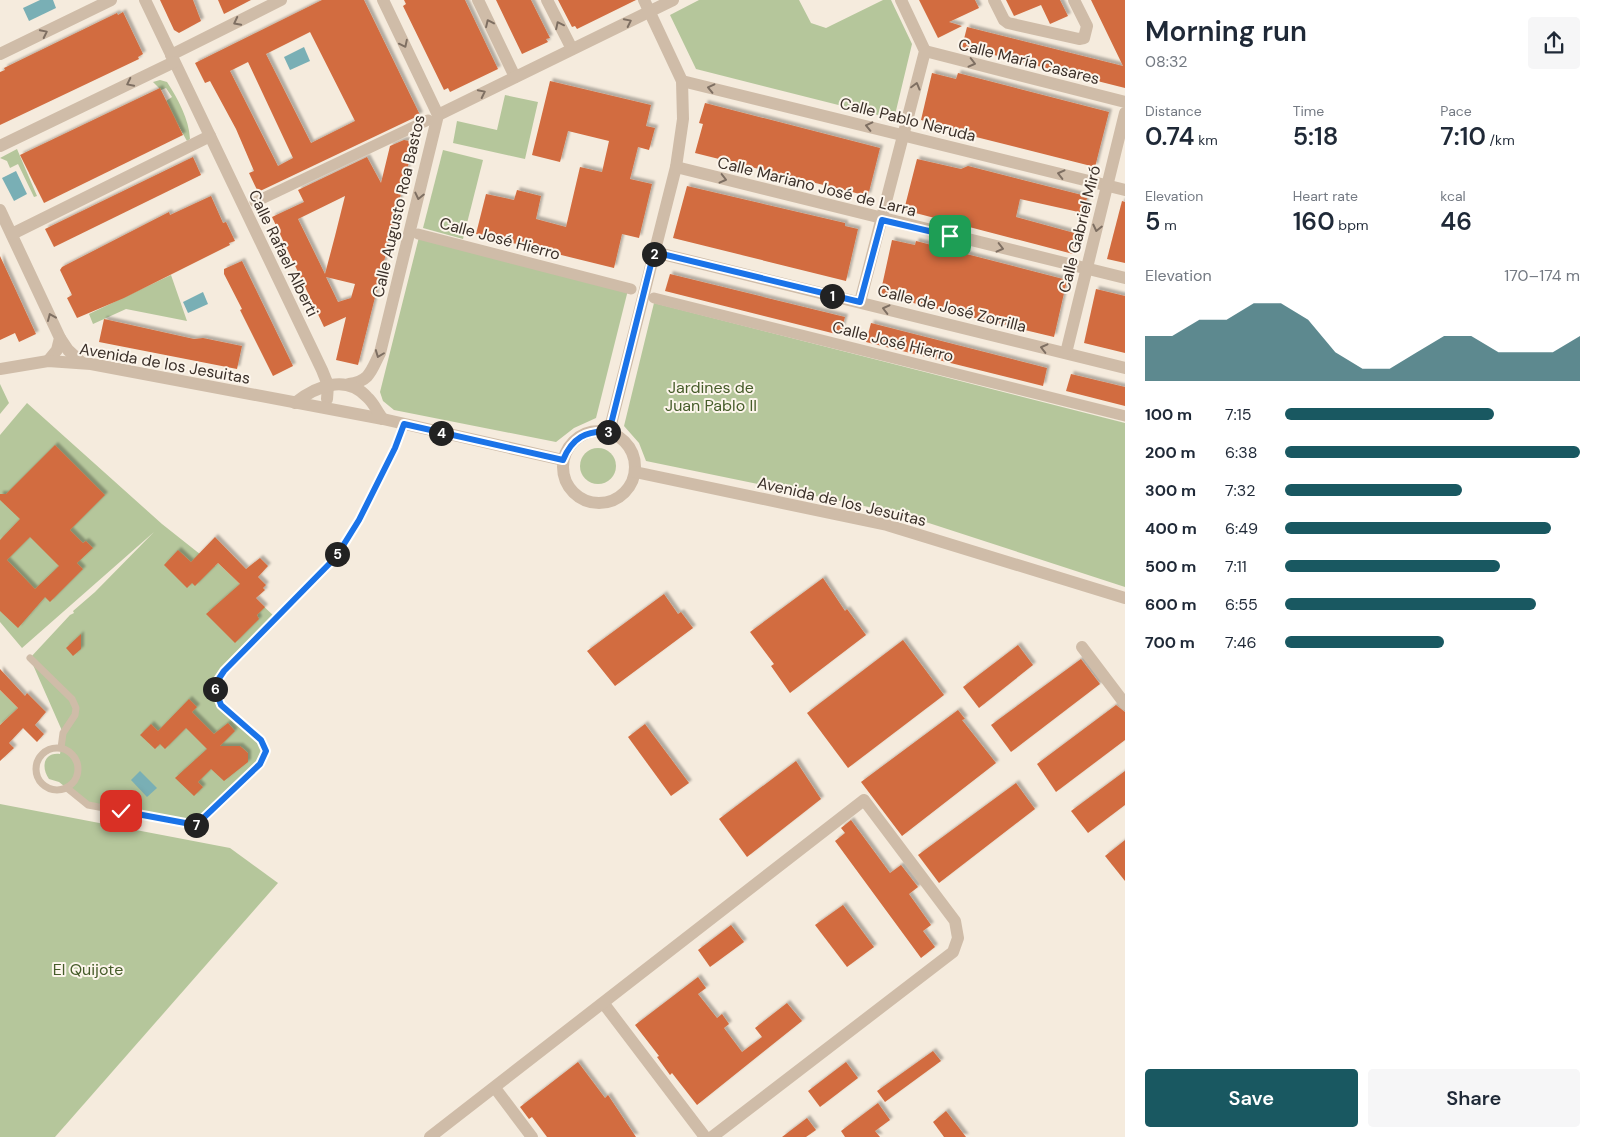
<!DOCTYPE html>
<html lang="en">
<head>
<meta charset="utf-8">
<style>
  body { margin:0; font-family:"DM Sans",sans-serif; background:#f6f6f7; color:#1f2937; height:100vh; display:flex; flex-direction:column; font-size:19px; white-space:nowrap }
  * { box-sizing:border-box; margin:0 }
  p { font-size:16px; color:#747a83 }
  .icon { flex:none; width:28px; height:28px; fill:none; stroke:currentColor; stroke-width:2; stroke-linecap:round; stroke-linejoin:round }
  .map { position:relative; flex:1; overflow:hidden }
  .sheet { display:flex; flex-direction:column; background:#fff; width:475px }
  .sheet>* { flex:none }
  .pin { position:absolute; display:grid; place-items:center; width:42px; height:42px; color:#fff; margin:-21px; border-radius:10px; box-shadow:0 2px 8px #0006 }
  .km { position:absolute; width:25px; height:25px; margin:-12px; border-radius:50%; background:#222; color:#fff; font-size:14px; line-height:25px; text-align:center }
  .round { display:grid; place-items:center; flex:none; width:52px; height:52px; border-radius:5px; background:#f6f6f7 }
  .overview { display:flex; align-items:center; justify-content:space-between; height:85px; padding:0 20px }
  h1 { font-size:28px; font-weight:600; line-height:38px }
  .metrics { display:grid; grid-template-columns:repeat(3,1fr); gap:8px; height:85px; padding:5px 20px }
  .metrics div { display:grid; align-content:center }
  .metrics b { font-size:25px; font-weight:600 }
  .metrics small { font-size:14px; font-weight:400 }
  .metrics p { font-size:14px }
  .chart { height:140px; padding:10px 20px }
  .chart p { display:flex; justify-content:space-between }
  .chart svg { width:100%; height:90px; margin-top:5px; fill:#195861; opacity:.7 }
  .primary-button { display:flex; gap:10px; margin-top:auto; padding:10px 20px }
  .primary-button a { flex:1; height:58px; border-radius:5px; background:#195861; color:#fff; font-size:20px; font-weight:600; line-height:58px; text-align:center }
  .primary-button a+a { background:#f6f6f7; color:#1f2937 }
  ul { padding:0 20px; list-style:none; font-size:16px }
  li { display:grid; grid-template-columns:80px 60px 1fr; align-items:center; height:38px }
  li i { height:12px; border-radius:6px; background:#195861 }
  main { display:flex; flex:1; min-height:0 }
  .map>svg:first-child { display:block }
  .green { fill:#b5c69b }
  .water { fill:#79afb5 }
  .building { fill:#d26c3f; fill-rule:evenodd; filter:url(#shadow) }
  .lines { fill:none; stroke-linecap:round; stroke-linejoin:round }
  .service { stroke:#cfbca8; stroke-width:7 }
  .pedestrian { stroke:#cfbca8; stroke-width:11 }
  .minor { stroke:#cfbca8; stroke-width:12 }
  .tertiary { stroke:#cfbca8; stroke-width:12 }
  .oneway { stroke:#7e6f62 }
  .route-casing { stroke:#fff; stroke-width:10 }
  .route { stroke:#1a73e8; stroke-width:6 }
  .labels { text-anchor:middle; stroke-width:4; stroke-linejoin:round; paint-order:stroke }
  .street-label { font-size:16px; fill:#3b3029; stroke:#fcf5eb }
  .park-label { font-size:16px; fill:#465c2a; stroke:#fcf5eb }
</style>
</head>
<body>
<main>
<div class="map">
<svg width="1125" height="1137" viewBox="0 0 1125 1137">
  <defs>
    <filter id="shadow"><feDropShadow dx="3" dy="-3" stdDeviation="1" flood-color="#0004"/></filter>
  </defs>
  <rect width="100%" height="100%" fill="#f5ebdd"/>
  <g class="green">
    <polygon points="699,0 799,0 811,23 826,28 883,0 891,0 912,44 894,119 696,69 670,15"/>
    <path d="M160,80L167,82C178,99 189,119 190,139L187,141L174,118L35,185L29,173L168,105L166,101L172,97L166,88L161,90L153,82Z"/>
    <polygon points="505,95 538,102 525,159 453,143 457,121 497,130"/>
    <polygon points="17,149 37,196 34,197 18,164 10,168 7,161 0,158"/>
    <polygon points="443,150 483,160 463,239 423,228"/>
    <polygon points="419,237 628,290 596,418 574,428 556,442 394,410 383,401 380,392"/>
    <polygon points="171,275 187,321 126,309 93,324 89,314"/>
    <polygon points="654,303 1125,423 1125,587 898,513 646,461 639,443 624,426"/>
    <polygon points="0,384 9,403 0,414"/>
    <path d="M27,403L162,524L215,566L218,563L276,618L224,671L221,705L266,751L260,764L196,825L88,805L59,782L49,779C41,768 43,752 60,754L63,733L30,658L70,615L74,613L73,611L95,592L154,532L22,648L0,622V435Z"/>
    <circle cx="598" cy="466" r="18"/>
    <polygon points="0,690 18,708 0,725"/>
    <polygon points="0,804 230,848 278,883 55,1137 0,1137"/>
  </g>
  <g class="water">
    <polygon points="40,0 53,0 56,8 29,21 23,8"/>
    <polygon points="304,47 310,61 290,70 284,57"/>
    <polygon points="16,171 27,194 14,201 2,178"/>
    <polygon points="203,292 208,304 188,313 183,302"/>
    <polygon points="140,771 157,788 147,797 131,780"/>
  </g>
  <g class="building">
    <polygon points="160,0 193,0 201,21 179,33 174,30"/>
    <polygon points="218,0 251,0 224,14"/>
    <path d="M322,0H364L420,115L258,192L249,173L254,171L236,129L210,81L205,83L195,63ZM310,32L355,121L311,143L266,54ZM248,62L293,158L278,166L230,71Z"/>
    <polygon points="404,0 465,0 498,69 450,92 448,88 444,90 403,6 406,4"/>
    <polygon points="496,0 531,0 550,38 546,39 548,42 522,54"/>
    <polygon points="558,0 636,0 577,29 575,26 572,27"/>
    <polygon points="919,0 975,0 979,8 949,22 962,26 938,38"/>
    <polygon points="1006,0 1060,0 1068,16 1050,24 1041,5 1014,16"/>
    <polygon points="1091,0 1125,0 1125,88 962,47 967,27 1123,66"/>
    <polygon points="123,12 143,54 138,57 139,59 0,125 0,72 5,70 4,68 117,13 118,15"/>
    <polygon points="932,73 956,79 958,73 1109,112 1095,167 944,129 945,126 921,120"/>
    <polygon points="550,81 651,105 646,126 655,128 649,150 638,147 630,179 652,184 639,238 622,234 614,268 476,234 486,194 514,200 517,190 541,196 536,219 566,227 580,167 602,172 609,141 568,131 560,162 532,155"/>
    <polygon points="160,88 183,135 44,203 20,155"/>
    <polygon points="705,103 880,148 868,196 695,153 703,124 699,123"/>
    <path d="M404,140L414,142L358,365L336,360L346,317L324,327L272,217L304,202L298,190L367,157L381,183L390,146ZM345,196L335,236L325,274L298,219ZM326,277L355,284L351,298L338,302Z"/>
    <polygon points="193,157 201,175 54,247 45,229"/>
    <polygon points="917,159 961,169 968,166 1082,195 1081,197 1087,198 1083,213 1020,199 1016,217 1078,234 1073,254 904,210"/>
    <polygon points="687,186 845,223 845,226 858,229 846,281 673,238"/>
    <polygon points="211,196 223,223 226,222 235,241 229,243 230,245 124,298 77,318 67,298 72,295 60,270 62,267 169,212 170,215"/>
    <polygon points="1122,201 1125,202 1125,263 1107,259"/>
    <polygon points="892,240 915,245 916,241 1067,280 1054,337 880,295"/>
    <polygon points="0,256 36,334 19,342 15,333 0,340"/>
    <polygon points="242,261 293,366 273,376 240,310 242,309 224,274 224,269"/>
    <polygon points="670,274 845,317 840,335 665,291"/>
    <polygon points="1096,289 1125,296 1125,353 1084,343"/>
    <polygon points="104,319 194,339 203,338 242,346 237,369 99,342"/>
    <polygon points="871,323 1047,368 1043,386 866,342"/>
    <polygon points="1071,374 1125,387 1125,406 1066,391"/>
    <path d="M55,445L105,495L70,530L83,543L86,541L93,548L77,563L83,569L50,602L45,597L18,628L0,611V540L20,519L0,500V494H6ZM30,537L59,566L35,589L7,560Z"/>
    <polygon points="215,537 246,569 260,558 268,566 258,577 266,585 263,588 265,590 256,598 265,607 257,615 259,619 235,643 206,614 240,584 218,563 195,586 192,583 187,588 164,565 178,550 191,562"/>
    <polygon points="823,578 845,611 847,609 866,635 790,693 771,666 774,664 750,632"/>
    <polygon points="664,594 678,614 681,612 693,628 615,686 587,651"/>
    <polygon points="81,634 81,649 73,656 66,648"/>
    <polygon points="903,640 944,695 848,768 807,713"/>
    <polygon points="1018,645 1033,665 979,708 963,687"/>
    <polygon points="1081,659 1100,684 1011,752 991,725"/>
    <polygon points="0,669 25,696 27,693 46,712 35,725 44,734 37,742 23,728 9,743 14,748 0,761 0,725 18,708 0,690"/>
    <polygon points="189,699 197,707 192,712 214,734 228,723 235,731 220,746 240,746 248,753 248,762 224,781 211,769 198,782 203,787 194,796 175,778 207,749 186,728 165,749 160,744 155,749 140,735 151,724 158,731"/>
    <polygon points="1116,705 1125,712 1125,740 1056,792 1037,764"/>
    <polygon points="958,710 965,719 962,720 996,763 902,836 861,782"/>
    <polygon points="645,724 689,783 671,796 628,737"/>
    <polygon points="796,761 821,799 747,857 719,819"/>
    <polygon points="1125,771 1125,805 1088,833 1071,811"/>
    <polygon points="1016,783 1035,809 939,883 918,855"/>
    <polygon points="851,820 890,873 901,865 918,887 909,894 931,925 923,931 935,947 921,958 835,841 845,833 841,828"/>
    <polygon points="1125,840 1125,881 1105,856"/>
    <polygon points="843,905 874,947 847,967 815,925"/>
    <polygon points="731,925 744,942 710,967 698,950"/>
    <polygon points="698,977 706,988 698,994 717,1018 722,1014 729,1024 724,1028 742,1052 762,1037 755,1028 787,1003 802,1021 697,1105 672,1073 670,1075 657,1057 659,1056 635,1025"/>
    <polygon points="933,1051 941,1061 885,1102 877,1091"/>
    <polygon points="578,1062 605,1098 608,1095 636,1137 547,1137 532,1117 529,1119 520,1107"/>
    <polygon points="846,1062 858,1078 820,1107 808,1091"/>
    <polygon points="878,1103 890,1120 875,1131 880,1137 845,1137 841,1131"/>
    <polygon points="946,1111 966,1137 944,1137 933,1122"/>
    <polygon points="807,1118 816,1130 806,1137 782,1137"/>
  </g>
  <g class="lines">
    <g class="service">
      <polyline points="30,658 72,699 76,708 75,715 63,733 61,748"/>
      <circle cx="57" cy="769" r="21"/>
      <polyline points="67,788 88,805 196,825 260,764 266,751 261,740 221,705 214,687 224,671 336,557 359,520 395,448 404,425"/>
    </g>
    <g class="pedestrian">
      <polyline points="255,202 428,120"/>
      <polyline points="418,234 631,289"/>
      <polyline points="654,298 1125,416"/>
    </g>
    <g class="minor">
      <polyline points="145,0 322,370 328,385 327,399"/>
      <polyline points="478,0 515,77"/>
      <polyline points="547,0 572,49"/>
      <polyline points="994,0 1004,20 1008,23 1079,39 1084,38 1087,26 1074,0"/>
      <polyline points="925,51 1125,102"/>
      <polyline points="0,54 111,0"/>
      <polyline points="171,55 281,0"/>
      <polyline points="682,81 1125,190"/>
      <polyline points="438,115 673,0"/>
      <polyline points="0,146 174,62"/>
      <polyline points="676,167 1125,278"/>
      <polyline points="0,210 60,338 57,350 48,361"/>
      <polyline points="12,234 210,136"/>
      <polyline points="654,252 1125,368"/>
      <polyline points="860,302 925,51 901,0"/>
      <polyline points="60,338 68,350 82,363"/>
      <polyline points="1066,353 1125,113"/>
      <polyline points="0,369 48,361 91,364 383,419 563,460"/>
      <path d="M349,384C370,381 371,371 380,353L438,115L383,0"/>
      <path d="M295,403C316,386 346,374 367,397C374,403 377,412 383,419"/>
      <polyline points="609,432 676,167 683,119 682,81 644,0"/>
      <polyline points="1082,647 1125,704"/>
      <polyline points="604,1004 705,1137"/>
      <polyline points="495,1088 532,1137"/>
      <polyline points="430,1137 864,800 955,921 958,938 953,952 712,1137"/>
    </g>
    <g class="tertiary">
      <circle cx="599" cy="467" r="36"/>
      <polyline points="635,472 887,525 1125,598"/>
    </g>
  </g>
  <defs><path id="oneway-chevron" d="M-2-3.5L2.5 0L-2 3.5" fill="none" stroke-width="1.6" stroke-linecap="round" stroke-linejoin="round" transform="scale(1.25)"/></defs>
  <g class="oneway">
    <use href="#oneway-chevron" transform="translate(237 22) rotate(153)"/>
    <use href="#oneway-chevron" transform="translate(628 22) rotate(-26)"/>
    <use href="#oneway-chevron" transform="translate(489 23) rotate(-115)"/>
    <use href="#oneway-chevron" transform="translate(559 25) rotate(-116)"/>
    <use href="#oneway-chevron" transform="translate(44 33) rotate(-26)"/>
    <use href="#oneway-chevron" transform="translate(404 44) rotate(64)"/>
    <use href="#oneway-chevron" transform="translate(972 63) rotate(14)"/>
    <use href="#oneway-chevron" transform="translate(130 83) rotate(154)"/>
    <use href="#oneway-chevron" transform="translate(916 86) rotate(-75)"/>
    <use href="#oneway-chevron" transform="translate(711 88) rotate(-167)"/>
    <use href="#oneway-chevron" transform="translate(482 93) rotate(-26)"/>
    <use href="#oneway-chevron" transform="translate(869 126) rotate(-167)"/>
    <use href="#oneway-chevron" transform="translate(1061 174) rotate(-166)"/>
    <use href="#oneway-chevron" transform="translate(723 179) rotate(14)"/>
    <use href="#oneway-chevron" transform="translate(419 196) rotate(103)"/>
    <use href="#oneway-chevron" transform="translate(1097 228) rotate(103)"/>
    <use href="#oneway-chevron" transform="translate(1000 248) rotate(14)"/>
    <use href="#oneway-chevron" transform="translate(886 309) rotate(-166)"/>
    <use href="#oneway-chevron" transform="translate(51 317) rotate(-113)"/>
    <use href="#oneway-chevron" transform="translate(1044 348) rotate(-166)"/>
    <use href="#oneway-chevron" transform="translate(379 354) rotate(111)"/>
  </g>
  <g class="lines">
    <defs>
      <path id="route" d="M121,811L196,825L260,764L266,751L261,740L221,705L214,686L224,671L336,557L359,520L395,448L404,424L563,460C572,438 586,430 609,432L654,252L860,302L882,220L950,236"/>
    </defs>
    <use href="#route" class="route-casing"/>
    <use href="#route" class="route"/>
  </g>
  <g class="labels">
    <g class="street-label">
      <text transform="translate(1029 61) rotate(14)" y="6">Calle María Casares</text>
      <text transform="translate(908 119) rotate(14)" y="6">Calle Pablo Neruda</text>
      <text transform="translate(817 186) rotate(14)" y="6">Calle Mariano José de Larra</text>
      <text transform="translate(398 206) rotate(-77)" y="6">Calle Augusto Roa Bastos</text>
      <text transform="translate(1079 229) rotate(-76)" y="6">Calle Gabriel Miró</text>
      <text transform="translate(500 238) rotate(15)" y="6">Calle José Hierro</text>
      <text transform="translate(284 253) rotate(64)" y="6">Calle Rafael Alberti</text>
      <text transform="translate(952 308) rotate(14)" y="6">Calle de José Zorrilla</text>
      <text transform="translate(893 341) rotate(14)" y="6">Calle José Hierro</text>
      <text transform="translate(165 363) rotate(10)" y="6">Avenida de los Jesuitas</text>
      <text transform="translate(842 501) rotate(13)" y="6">Avenida de los Jesuitas</text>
    </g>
    <g class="park-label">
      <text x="711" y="393">Jardines de<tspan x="711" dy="18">Juan Pablo II</tspan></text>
      <text x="88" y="975">El Quijote</text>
    </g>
  </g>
</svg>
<div class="pin" style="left:950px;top:236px;background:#1e9e55"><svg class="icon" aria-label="arrive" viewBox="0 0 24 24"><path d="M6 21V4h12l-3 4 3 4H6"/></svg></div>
<div class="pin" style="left:121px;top:811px;background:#d93025"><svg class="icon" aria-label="check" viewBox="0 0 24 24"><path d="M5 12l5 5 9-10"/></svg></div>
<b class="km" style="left:832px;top:296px">1</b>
<b class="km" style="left:654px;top:254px">2</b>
<b class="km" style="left:608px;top:432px">3</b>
<b class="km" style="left:441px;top:433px">4</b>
<b class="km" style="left:337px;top:554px">5</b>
<b class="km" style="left:215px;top:689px">6</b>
<b class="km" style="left:196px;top:825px">7</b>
</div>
<section class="sheet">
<div class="overview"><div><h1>Morning run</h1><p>08:32</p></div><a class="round"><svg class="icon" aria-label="share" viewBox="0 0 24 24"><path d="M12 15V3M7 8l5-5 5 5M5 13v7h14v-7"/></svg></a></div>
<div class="metrics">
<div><p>Distance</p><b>0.74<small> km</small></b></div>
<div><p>Time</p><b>5:18</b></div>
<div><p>Pace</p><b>7:10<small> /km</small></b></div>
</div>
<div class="metrics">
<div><p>Elevation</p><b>5<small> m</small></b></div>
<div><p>Heart rate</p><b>160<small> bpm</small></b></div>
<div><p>kcal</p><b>46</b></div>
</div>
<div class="chart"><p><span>Elevation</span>170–174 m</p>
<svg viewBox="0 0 160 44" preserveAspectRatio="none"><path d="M0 44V22L10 22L20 14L30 14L40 6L50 6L60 14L70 30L80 38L90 38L100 30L110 22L120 22L130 30L140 30L150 30L160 22V44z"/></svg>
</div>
<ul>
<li><b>100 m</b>7:15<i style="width:71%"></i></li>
<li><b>200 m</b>6:38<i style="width:100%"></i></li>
<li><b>300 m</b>7:32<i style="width:60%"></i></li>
<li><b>400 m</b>6:49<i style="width:90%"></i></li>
<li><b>500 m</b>7:11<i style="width:73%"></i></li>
<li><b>600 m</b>6:55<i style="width:85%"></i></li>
<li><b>700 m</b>7:46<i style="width:54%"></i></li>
</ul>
<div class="primary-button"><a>Save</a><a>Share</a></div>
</section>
</main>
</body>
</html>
